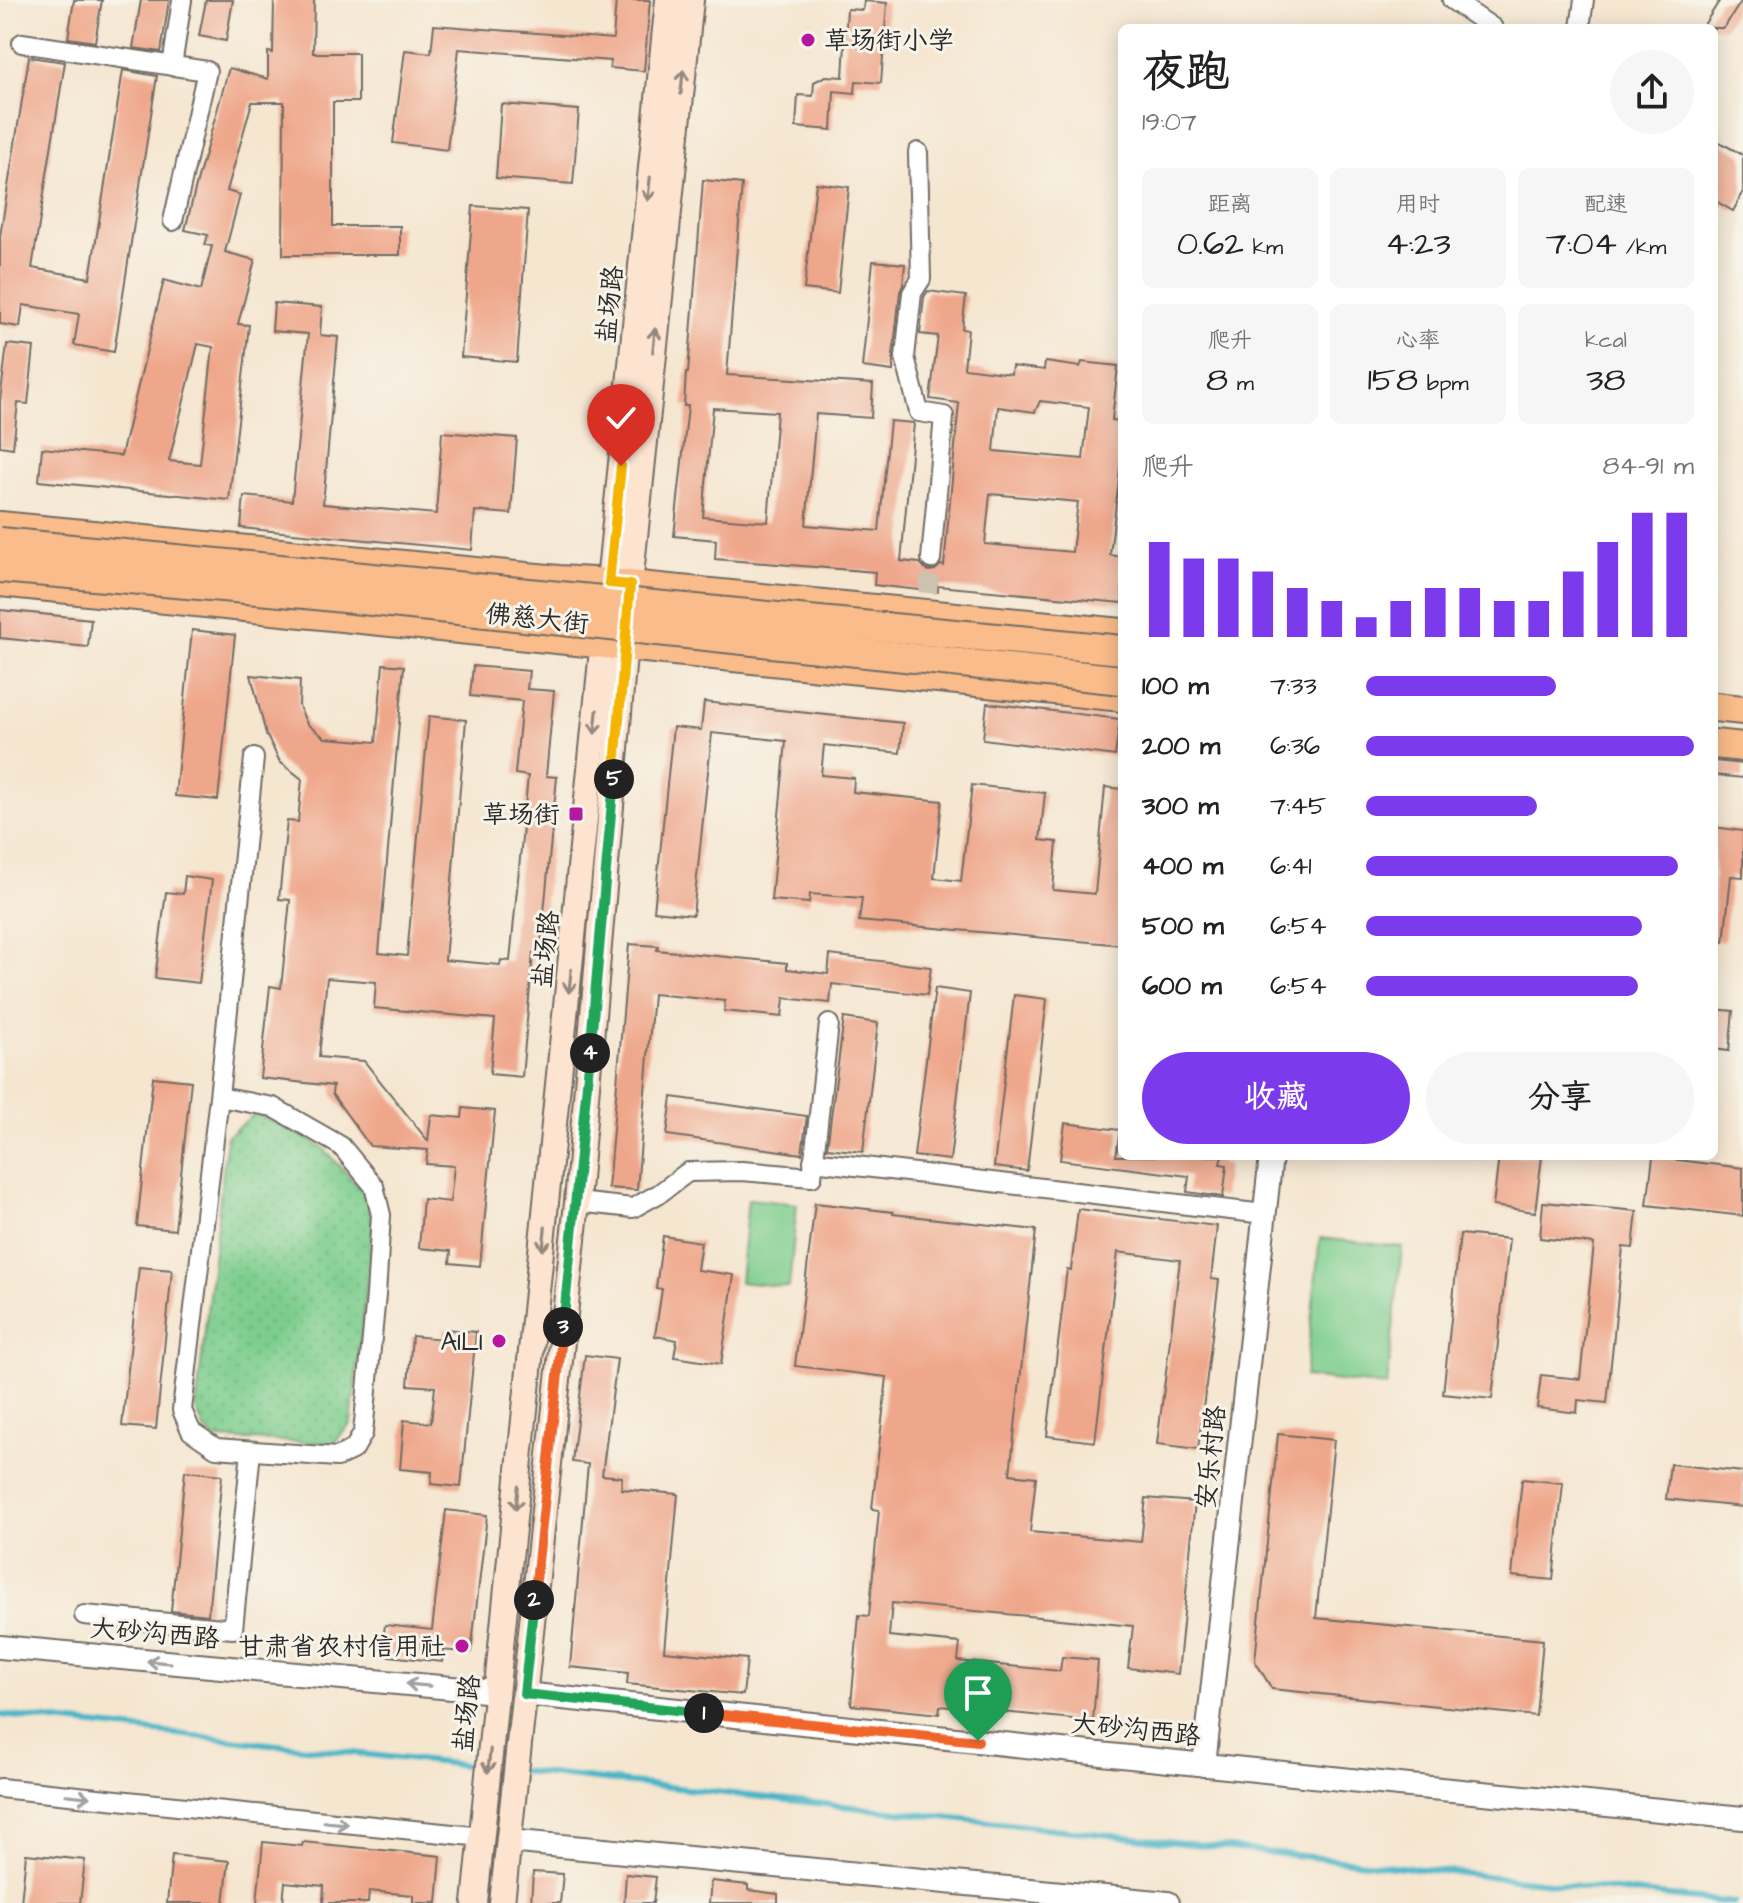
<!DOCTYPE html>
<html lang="zh">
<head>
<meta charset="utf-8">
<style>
  body { margin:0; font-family:"Architects Daughter","LXGW WenKai TC",sans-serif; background:#f6f6f6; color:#222; height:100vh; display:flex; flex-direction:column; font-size:30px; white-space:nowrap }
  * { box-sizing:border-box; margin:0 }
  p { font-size:26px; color:#767676 }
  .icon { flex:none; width:44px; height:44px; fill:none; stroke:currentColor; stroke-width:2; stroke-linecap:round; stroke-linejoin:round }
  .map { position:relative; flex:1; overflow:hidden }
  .side { position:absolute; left:1118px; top:24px; width:600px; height:1136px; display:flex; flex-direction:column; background:#fff; border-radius:12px; box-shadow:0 4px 20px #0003 }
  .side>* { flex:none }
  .pin { position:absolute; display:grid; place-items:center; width:68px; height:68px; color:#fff; margin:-82px -34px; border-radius:50% 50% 50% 0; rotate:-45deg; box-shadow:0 0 8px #0007 }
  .pin .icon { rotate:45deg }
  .km { position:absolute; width:40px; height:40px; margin:-20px; border-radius:50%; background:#222; color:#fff; font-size:22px; line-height:40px; text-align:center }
  .round { display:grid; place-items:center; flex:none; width:84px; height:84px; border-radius:42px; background:#f6f6f6 }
  .summary { display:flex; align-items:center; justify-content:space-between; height:136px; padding:0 24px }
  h1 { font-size:44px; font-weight:600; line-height:60px }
  .figures { display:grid; grid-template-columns:repeat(3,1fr); gap:12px; height:136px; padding:8px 24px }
  .figures div { display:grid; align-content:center; border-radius:12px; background:#f6f6f6; text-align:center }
  .figures b { font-size:34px; font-weight:600 }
  .figures small { font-size:22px; font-weight:400 }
  .figures p { font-size:22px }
  .chart { height:224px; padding:16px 24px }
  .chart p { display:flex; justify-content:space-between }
  .chart svg { width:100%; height:144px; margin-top:8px; stroke:#7c3aed; stroke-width:6 }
  .cta { display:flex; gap:16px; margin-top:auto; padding:16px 24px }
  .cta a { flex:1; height:92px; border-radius:48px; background:#7c3aed; color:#fff; font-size:32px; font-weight:600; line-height:92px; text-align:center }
  .cta a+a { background:#f6f6f6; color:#222 }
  ul { padding:0 24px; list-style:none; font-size:26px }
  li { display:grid; grid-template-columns:128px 96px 1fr; align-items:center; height:60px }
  li i { height:20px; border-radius:10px; background:#7c3aed }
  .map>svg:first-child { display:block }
  .grass { fill:url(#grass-dots); stroke:#547c5c; stroke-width:2 }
  .garden { fill:#7dce8e; stroke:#547c5c; stroke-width:2 }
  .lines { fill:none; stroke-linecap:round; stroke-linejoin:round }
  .stream { stroke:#4ab5c7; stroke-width:6 }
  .building { fill:#efa78b; fill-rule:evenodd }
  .minor-tunnel { stroke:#cdc1af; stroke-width:18; stroke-dasharray:18 9; stroke-linecap:butt }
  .minor-casing { stroke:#726c65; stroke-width:22 }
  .tertiary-casing { stroke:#726c65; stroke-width:26 }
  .secondary-casing { stroke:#726c65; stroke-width:28 }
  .primary-casing { stroke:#726c65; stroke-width:32 }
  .minor { stroke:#fff; stroke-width:18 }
  .tertiary { stroke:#fff; stroke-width:22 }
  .secondary { stroke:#fde4d0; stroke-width:24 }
  .primary { stroke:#f9bc8a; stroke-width:28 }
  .primary-bridge-casing { stroke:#726c65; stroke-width:32; stroke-linecap:butt }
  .primary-bridge { stroke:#f9bc8a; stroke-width:28 }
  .oneway { stroke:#94887e }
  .oneway2 { stroke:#a0a0a0 }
  .split-1-casing { stroke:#fff; stroke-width:16 }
  .split-2-casing { stroke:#fff; stroke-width:16 }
  .split-3-casing { stroke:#fff; stroke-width:16 }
  .split-4-casing { stroke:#fff; stroke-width:16 }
  .split-5-casing { stroke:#fff; stroke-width:16 }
  .split-6-casing { stroke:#fff; stroke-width:16 }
  .split-7-casing { stroke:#fff; stroke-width:16 }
  .split-1 { stroke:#f0652b; stroke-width:10 }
  .split-2 { stroke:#22a559; stroke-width:10 }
  .split-3 { stroke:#f0652b; stroke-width:10 }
  .split-4 { stroke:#22a559; stroke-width:10 }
  .split-5 { stroke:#22a559; stroke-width:10 }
  .split-6 { stroke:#f5b400; stroke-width:10 }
  .split-7 { stroke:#f5b400; stroke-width:10 }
  .poi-dot { fill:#b5179e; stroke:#f7f3e8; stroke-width:3 }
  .labels { text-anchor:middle; stroke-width:6; stroke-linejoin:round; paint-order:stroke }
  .poi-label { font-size:26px; fill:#2b2b2b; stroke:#f7f3e8; text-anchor:end }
  .street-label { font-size:26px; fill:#2b2b2b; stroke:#f7f3e8 }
</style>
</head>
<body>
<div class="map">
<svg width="1743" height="1903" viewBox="0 0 1743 1903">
  <defs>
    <pattern id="grass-dots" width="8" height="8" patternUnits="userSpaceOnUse" patternTransform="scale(2)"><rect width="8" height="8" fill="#7dce8e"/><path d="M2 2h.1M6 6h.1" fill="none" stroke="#6cb17b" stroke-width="1.8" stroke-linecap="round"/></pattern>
  </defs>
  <rect width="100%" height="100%" fill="#f7f3e8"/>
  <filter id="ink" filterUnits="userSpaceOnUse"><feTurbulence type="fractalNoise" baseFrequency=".0125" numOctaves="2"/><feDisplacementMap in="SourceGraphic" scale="16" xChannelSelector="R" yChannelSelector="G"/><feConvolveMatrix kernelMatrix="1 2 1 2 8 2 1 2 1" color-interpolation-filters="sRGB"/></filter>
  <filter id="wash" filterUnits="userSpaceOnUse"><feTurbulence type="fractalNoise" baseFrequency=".006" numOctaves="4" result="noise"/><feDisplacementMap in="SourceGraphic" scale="32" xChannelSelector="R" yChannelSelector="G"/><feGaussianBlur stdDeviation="1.8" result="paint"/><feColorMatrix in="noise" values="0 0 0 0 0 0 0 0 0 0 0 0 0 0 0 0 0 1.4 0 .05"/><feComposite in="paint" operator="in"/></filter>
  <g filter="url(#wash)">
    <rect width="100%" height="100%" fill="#f5e6d0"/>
    <polygon class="grass" points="256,1113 321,1146 366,1194 373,1227 351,1423 334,1443 216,1439 204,1429 196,1409 227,1136"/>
    <g class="garden">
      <polygon points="748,1199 797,1204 789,1287 740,1282"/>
      <polygon points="1320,1238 1402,1247 1387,1386 1305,1377"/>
    </g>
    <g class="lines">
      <g class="stream">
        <polyline points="0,1715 482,1767"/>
        <polyline points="521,1771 1734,1903"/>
      </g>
    </g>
    <g id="blocks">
      <g class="building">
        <polygon points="74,0 102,0 95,42 68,38"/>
        <polygon points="141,0 169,0 161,52 133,48"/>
        <polygon points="206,0 233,0 226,41 199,36"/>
        <path d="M274,0H314L313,53H358V102H333V226H400V255H283L284,102H252L227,191L240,195L225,252L255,260L238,324L249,325L229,500L39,481L42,448L121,456L164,280L201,290L212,246L205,245L208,235L185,230L197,182L229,68L268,79V52L273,53ZM198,344L213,347L200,464L169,461Z"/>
        <polygon points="616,0 650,0 644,71 610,68 611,61 459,49 447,150 393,143 405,50 431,53 434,25 613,39"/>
        <polygon points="1720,0 1742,0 1724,28 1702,28"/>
        <polygon points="864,1 887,3 881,83 856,81 855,93 834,91 832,130 796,127 798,95 813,96 814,82 826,76 843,77 847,9 863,10"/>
        <polygon points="29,57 65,62 32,268 90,278 123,70 157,76 114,352 74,345 79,314 23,305 20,327 0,324 0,236"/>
        <polygon points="501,104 579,110 573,184 496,178"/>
        <polygon points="1714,139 1743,155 1743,193 1733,211 1714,200"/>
        <path d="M703,180L742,184L727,375L873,384L871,418L816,414L806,525L879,531L890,421L914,423L901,561L920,563L924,568L929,571L935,570L941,565L944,566L959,403L930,399L938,336L920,334L924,297L928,291L966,296L962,329L968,330L964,368L1011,374L1012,366L1044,370L1045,362L1080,367L1082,362L1118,366L1112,420L1122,421V451L1110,555L1122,557V603L938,586V592L874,585L875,572L715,559L716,540L674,536L688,406H684L686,373H688ZM1040,401L1089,407L1083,459L994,451L998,407L1035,412ZM713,408L777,412L768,522L703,517ZM990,494L1078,502L1072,552L985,544Z"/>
        <polygon points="816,183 849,187 838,293 804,289"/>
        <polygon points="473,206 528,210 517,362 461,357"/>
        <polygon points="873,261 905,264 903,285 900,292 893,356 893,371 862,367"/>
        <polygon points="274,303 322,307 320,335 338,337 323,504 436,514 442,432 517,438 511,514 475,511 472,550 241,528 244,496 292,501 308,334 272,331"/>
        <polygon points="7,344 34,347 28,404 18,403 13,448 0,446 0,401"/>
        <polygon points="0,610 91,619 88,647 0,638"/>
        <polygon points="192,630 235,635 218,800 175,796"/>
        <polygon points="383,664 404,666 379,953 407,956 429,716 466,720 445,960 500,965 501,960 510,961 528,776 515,774 522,701 470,696 473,666 529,671 527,689 554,691 546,776 557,777 540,954 533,953 522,1077 490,1074 495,1019 374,1008 376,982 327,978 319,1057 364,1061 428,1141 431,1115 462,1118 463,1108 495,1111 480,1266 450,1263 451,1251 419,1248 423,1199 450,1202 454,1166 426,1164 428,1150 370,1146 332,1094 333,1086 260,1078 270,986 281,988 290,900 279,899 287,821 298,822 302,779 280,762 266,734 251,675 300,680 299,706 307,724 325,738 376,742"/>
        <polygon points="704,702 903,723 900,753 824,745 821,775 854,778 853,792 942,801 934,878 961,881 972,785 1045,793 1040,840 1057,842 1053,890 1095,894 1105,787 1122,789 1122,945 859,921 862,898 810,894 809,903 771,900 786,741 712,733 693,915 654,911 673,727 701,730"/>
        <polygon points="987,703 1120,719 1115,756 983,739"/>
        <polygon points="1714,761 1743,764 1743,778 1714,775"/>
        <polygon points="1714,827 1743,831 1743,877 1731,876 1724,942 1714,941"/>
        <polygon points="185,876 212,880 199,983 155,978 166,892 183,894"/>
        <polygon points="629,944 658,946 657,950 787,963 787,969 828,974 830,955 931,967 927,995 832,984 830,1003 784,998 782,1017 724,1011 725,1001 653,994 637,1190 608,1188"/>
        <polygon points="935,988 970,993 950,1160 914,1156"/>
        <polygon points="1014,995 1047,999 1027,1171 994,1167"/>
        <polygon points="1714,1009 1733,1011 1729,1051 1714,1049"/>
        <polygon points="844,1018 878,1023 863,1152 827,1148"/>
        <polygon points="153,1077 191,1081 175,1230 137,1226"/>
        <polygon points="672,1097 807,1116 802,1154 667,1135"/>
        <polygon points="1065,1123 1120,1130 1116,1156 1222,1156 1220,1164 1227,1165 1223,1197 1187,1192 1189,1176 1060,1160"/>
        <polygon points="1499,1156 1542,1156 1535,1212 1493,1206"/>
        <polygon points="1653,1157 1743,1168 1743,1216 1647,1205"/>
        <polygon points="1543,1202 1637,1211 1633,1248 1623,1247 1607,1403 1578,1400 1577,1413 1537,1408 1541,1375 1580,1379 1594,1244 1540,1238"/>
        <polygon points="815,1203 893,1212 893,1214 1036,1230 1010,1474 1036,1477 1030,1532 1141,1542 1146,1498 1195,1502 1178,1674 1128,1668 1133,1626 892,1603 889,1636 960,1643 958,1661 1060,1671 1062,1657 1098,1660 1093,1721 940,1706 939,1714 851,1705 859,1615 869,1616 879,1510 872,1509 887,1377 795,1366"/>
        <polygon points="1078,1209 1217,1226 1211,1279 1219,1280 1198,1449 1157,1444 1180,1260 1118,1252 1095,1442 1047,1436 1067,1269 1071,1270"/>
        <polygon points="1460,1234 1509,1239 1492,1399 1443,1394"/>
        <polygon points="663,1236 701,1242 697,1270 734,1275 721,1364 674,1357 677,1340 655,1336 662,1289 656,1288"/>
        <polygon points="139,1267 172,1270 156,1429 122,1426"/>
        <polygon points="444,1329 476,1332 461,1487 431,1484 432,1472 400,1469 404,1420 431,1423 435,1387 408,1385 412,1336 443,1339"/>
        <polygon points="585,1355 617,1359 602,1475 622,1477 621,1489 678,1494 664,1651 747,1659 743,1695 627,1684 628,1673 570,1667 588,1464 572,1462"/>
        <polygon points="1278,1434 1334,1440 1316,1618 1543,1640 1536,1716 1272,1689 1255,1661"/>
        <polygon points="1670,1464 1743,1472 1743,1507 1666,1499"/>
        <polygon points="185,1471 222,1475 208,1615 171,1611"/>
        <polygon points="1522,1479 1563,1483 1553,1580 1512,1576"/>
        <polygon points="446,1510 487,1515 471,1653 443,1650 442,1662 381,1655 385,1625 432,1630"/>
        <polygon points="263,1842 302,1846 303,1842 441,1856 437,1903 413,1903 413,1895 369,1891 368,1903 323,1903 324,1886 285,1882 283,1903 257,1903"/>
        <polygon points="26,1854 85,1860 80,1903 21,1903"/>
        <polygon points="172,1855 229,1861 224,1903 167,1903"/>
        <polygon points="533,1872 563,1874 560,1903 531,1903"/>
        <polygon points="626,1874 656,1877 653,1903 624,1903"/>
        <polygon points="711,1881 748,1885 748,1890 778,1894 778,1903 709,1903"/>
      </g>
    </g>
  </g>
  <g filter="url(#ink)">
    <use href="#blocks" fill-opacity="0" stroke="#726c65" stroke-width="2"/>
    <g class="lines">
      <polyline class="minor-tunnel" points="928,593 931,559"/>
      <defs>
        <g id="minor">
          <polyline points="1452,0 1493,28"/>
          <polyline points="1580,28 1584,0"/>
          <polyline points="22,43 207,71 173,221"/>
          <polyline points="172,66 182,0"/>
          <polyline points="918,152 921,279 912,293 905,357 919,412 944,416 931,559"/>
          <polyline points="219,1097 273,1107 341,1146 374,1186 381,1215 376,1295 363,1433 354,1449 337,1457 216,1448 191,1431 182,1410 219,1097 254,758"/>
          <polyline points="813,1161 1264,1214"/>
          <polyline points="577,1202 633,1208 660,1193 688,1172 742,1171 812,1177 829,1024"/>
          <polyline points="84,1615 233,1629 251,1451"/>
          <polyline points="0,1788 482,1837"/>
        </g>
        <g id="tertiary">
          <polyline points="0,1647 496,1692"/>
          <polyline points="524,1694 1399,1785 1743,1818"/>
          <polyline points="1204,1765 1271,1156"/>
          <polyline points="508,1841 1168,1903"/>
        </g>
        <g id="secondary">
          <polyline points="475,1903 668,0"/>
          <polyline points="502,1903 577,1202 630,585 691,0"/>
        </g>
        <g id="primary">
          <polyline points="0,526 559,580 609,583 1122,633"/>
          <polyline points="0,582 1122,697"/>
          <polyline points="1714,707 1743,710"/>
          <polyline points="1714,744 1743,747"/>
        </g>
      </defs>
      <use href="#minor" class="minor-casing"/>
      <use href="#tertiary" class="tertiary-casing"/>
      <use href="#secondary" class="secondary-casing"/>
      <use href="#primary" class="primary-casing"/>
      <use href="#minor" class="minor"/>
      <use href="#tertiary" class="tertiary"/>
      <use href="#secondary" class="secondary"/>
      <use href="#primary" class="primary"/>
      <defs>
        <g id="primary-bridge">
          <polyline points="0,542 1122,650"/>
          <polyline points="0,568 305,594 1122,680"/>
        </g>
      </defs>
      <use href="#primary-bridge" class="primary-bridge-casing"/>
      <use href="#primary-bridge" class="primary-bridge"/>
    </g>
    <defs><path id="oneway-shaft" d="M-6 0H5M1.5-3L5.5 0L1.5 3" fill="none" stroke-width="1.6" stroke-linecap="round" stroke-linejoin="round" transform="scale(2)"/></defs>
    <g class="oneway">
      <use href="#oneway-shaft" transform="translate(682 82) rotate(-84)"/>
      <use href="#oneway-shaft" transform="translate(649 189) rotate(96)"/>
      <use href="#oneway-shaft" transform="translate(654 340) rotate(-84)"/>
      <use href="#oneway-shaft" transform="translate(596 722) rotate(96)"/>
      <use href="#oneway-shaft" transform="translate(570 981) rotate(96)"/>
      <use href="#oneway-shaft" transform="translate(544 1239) rotate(96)"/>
      <use href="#oneway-shaft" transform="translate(517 1498) rotate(96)"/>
      <use href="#oneway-shaft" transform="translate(489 1761) rotate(96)"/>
    </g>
    <g class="oneway2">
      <use href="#oneway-shaft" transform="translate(159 1662) rotate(-175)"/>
      <use href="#oneway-shaft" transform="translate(418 1685) rotate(-175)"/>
      <use href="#oneway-shaft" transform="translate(78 1796) rotate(6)"/>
      <use href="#oneway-shaft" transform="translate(336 1823) rotate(6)"/>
    </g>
  </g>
  <g class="lines" filter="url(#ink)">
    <defs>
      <polyline id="split-1" points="704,1713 978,1741"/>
      <polyline id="split-2" points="534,1600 524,1694 704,1713"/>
      <polyline id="split-3" points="534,1600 563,1327"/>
      <polyline id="split-4" points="563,1327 590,1053"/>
      <polyline id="split-5" points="590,1053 614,779"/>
      <polyline id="split-6" points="614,779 630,585 609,583 615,524"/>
      <polyline id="split-7" points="615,524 621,466"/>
    </defs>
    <use href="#split-1" class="split-1-casing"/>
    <use href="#split-2" class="split-2-casing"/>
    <use href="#split-3" class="split-3-casing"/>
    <use href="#split-4" class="split-4-casing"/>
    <use href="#split-5" class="split-5-casing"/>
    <use href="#split-6" class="split-6-casing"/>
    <use href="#split-7" class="split-7-casing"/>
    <use href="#split-1" class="split-1"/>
    <use href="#split-2" class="split-2"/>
    <use href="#split-3" class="split-3"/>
    <use href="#split-4" class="split-4"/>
    <use href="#split-5" class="split-5"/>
    <use href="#split-6" class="split-6"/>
    <use href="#split-7" class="split-7"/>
  </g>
  <g class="poi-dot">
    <circle cx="808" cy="40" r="8"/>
    <rect x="568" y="806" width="16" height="16" rx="4"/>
    <circle cx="499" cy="1341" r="8"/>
    <circle cx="462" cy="1646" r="8"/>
  </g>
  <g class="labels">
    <g class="poi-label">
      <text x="824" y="49" text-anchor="start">草场街小学</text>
      <text x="560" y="823">草场街</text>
      <text x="483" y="1350">AILI</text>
      <text x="446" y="1655">甘肃省农村信用社</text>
    </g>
    <g class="street-label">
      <text transform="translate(609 304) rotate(-84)" y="9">盐场路</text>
      <text transform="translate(537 618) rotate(6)" y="9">佛慈大街</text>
      <text transform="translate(545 949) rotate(-84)" y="9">盐场路</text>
      <text transform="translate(1210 1457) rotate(-84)" y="9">安乐村路</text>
      <text transform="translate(155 1633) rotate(5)" y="9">大砂沟西路</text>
      <text transform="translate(466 1713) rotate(-84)" y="9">盐场路</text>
      <text transform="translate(1136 1729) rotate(6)" y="9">大砂沟西路</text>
    </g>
  </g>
</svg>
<div class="pin" style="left:978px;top:1741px;background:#1e9e55"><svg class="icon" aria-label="arrive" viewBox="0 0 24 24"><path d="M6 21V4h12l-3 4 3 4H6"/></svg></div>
<div class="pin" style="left:621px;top:466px;background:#d93025"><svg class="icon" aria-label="check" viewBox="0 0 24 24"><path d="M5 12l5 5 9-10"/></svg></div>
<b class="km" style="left:704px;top:1713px">1</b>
<b class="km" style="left:534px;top:1600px">2</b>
<b class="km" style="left:563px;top:1327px">3</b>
<b class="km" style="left:590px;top:1053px">4</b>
<b class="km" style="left:614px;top:779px">5</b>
<section class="side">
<div class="summary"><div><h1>夜跑</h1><p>19:07</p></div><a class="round"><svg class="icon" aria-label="share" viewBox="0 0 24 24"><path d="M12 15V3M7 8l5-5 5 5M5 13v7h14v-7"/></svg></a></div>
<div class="figures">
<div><p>距离</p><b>0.62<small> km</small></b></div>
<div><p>用时</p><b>4:23</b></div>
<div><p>配速</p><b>7:04<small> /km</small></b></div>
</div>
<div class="figures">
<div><p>爬升</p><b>8<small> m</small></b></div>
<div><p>心率</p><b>158<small> bpm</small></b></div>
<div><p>kcal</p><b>38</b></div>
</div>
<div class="chart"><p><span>爬升</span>84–91 m</p>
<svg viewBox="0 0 160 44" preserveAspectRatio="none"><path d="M5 44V15M15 44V20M25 44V20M35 44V24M45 44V29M55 44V33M65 44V38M75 44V33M85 44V29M95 44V29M105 44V33M115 44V33M125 44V24M135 44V15M145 44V6M155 44V6"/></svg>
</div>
<ul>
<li><b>100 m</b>7:33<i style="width:58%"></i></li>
<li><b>200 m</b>6:36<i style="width:100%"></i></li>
<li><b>300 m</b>7:45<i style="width:52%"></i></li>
<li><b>400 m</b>6:41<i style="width:95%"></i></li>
<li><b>500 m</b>6:54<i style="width:84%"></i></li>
<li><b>600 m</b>6:54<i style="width:83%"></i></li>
</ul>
<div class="cta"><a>收藏</a><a>分享</a></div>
</section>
</div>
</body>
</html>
